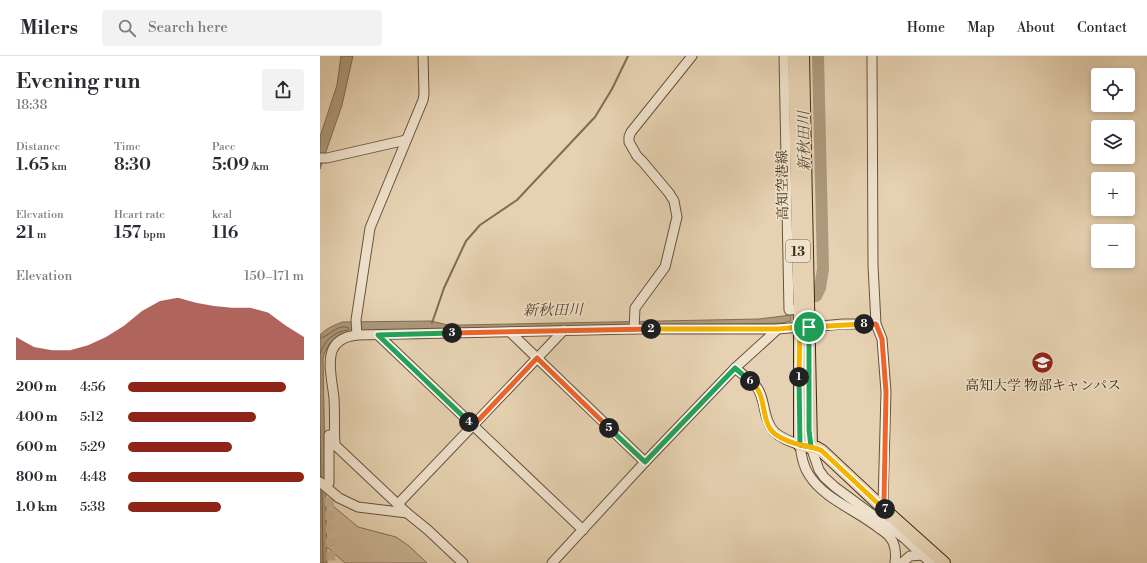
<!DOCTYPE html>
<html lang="en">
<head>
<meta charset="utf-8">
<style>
  body { margin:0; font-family:"Libre Bodoni","Noto Serif JP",serif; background:#f2f2f3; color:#2b2b33; height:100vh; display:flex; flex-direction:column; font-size:15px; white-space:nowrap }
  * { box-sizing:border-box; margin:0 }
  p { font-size:13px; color:#7c7c81 }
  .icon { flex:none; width:22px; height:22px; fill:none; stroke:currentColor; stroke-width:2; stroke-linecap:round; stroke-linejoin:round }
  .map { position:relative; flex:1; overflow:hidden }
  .side { display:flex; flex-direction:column; background:#fff; width:320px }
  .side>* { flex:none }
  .tools { position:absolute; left:771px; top:12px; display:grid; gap:8px }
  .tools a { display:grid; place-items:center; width:44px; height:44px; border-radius:4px; background:#fff; box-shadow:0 2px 6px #0003; font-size:20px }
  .pin { position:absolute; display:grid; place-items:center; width:34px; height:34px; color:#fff; margin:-17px; border:2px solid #fff; border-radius:50%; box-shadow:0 1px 4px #0007 }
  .km { position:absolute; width:20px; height:20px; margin:-10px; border-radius:50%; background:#222; color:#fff; font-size:11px; line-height:20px; text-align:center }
  .round { display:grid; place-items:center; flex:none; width:42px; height:42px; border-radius:4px; background:#f2f2f3 }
  .summary { display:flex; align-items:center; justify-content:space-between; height:68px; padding:0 16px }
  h1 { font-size:22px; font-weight:600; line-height:30px }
  .stats { display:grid; grid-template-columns:repeat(3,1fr); gap:6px; height:68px; padding:4px 16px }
  .stats div { display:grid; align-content:center }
  .stats b { font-size:17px; font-weight:600 }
  .stats small { font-size:11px; font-weight:400 }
  .stats p { font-size:11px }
  .chart { height:112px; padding:8px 16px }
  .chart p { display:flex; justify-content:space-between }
  .chart svg { width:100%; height:72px; margin-top:4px; fill:#8f2418; opacity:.7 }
  ul { padding:0 16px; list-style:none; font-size:13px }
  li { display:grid; grid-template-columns:64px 48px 1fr; align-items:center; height:30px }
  li i { height:10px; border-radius:5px; background:#8f2418 }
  header { display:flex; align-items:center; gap:24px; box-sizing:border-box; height:56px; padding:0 20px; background:#fff; border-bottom:1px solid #e1e1e2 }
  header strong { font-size:19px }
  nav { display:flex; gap:22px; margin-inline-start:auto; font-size:14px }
  .search { width:280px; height:36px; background:#f2f2f3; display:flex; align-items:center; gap:10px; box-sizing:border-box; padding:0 14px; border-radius:4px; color:#7c7c81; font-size:15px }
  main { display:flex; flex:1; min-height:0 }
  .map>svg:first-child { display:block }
  .green { fill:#cab597; stroke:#846f54 }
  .water { fill:#ad997c; stroke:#816c52 }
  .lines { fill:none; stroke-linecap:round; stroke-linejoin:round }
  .shore { stroke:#766147; stroke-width:1 }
  .stream { stroke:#816c52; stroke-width:2 }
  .river { stroke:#ad997c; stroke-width:12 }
  .minor-tunnel { stroke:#c5b092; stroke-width:9; stroke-dasharray:9 4.5; stroke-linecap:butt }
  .minor-casing { stroke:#69533a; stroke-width:11 }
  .major-casing { stroke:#3f2912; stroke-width:14 }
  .minor { stroke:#efe2cd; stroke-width:9 }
  .major { stroke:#e6d2b2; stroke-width:12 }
  .split-1-casing { stroke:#fff; stroke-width:8 }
  .split-2-casing { stroke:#fff; stroke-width:8 }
  .split-3-casing { stroke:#fff; stroke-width:8 }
  .split-4-casing { stroke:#fff; stroke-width:8 }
  .split-5-casing { stroke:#fff; stroke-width:8 }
  .split-6-casing { stroke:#fff; stroke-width:8 }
  .split-7-casing { stroke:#fff; stroke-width:8 }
  .split-8-casing { stroke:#fff; stroke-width:8 }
  .split-9-casing { stroke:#fff; stroke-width:8 }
  .split-1 { stroke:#22a559; stroke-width:5 }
  .split-2 { stroke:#f5b400; stroke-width:5 }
  .split-3 { stroke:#f0652b; stroke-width:5 }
  .split-4 { stroke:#22a559; stroke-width:5 }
  .split-5 { stroke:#f0652b; stroke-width:5 }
  .split-6 { stroke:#22a559; stroke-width:5 }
  .split-7 { stroke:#f5b400; stroke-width:5 }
  .split-8 { stroke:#f0652b; stroke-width:5 }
  .split-9 { stroke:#f5b400; stroke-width:5 }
  .labels { text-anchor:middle; stroke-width:3; stroke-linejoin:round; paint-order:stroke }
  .shield { fill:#efe2cd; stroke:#74604a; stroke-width:1 }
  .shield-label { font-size:13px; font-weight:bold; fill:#3f2912 }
  .street-label { font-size:14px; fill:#3f2912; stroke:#efe2cd }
  .poi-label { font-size:14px; fill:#3f2912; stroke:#efe2cd }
  .water-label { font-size:15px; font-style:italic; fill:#5a452c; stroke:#efe2cd }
</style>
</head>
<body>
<header>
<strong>Milers</strong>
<div class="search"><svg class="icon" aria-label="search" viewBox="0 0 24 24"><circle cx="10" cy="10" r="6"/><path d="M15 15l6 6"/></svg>Search here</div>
<nav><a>Home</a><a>Map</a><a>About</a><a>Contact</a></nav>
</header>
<main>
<section class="side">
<div class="summary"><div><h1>Evening run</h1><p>18:38</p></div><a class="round"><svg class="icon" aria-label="share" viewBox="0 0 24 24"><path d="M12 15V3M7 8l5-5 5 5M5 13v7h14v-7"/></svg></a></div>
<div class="stats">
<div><p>Distance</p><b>1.65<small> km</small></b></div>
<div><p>Time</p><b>8:30</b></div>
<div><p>Pace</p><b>5:09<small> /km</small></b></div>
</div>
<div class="stats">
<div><p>Elevation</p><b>21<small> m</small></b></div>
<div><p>Heart rate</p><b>157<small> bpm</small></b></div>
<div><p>kcal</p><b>116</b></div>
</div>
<div class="chart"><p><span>Elevation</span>150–171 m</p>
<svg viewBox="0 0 160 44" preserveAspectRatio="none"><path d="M0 44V30L10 36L20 38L30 38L40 35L50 30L60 23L70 14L80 8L90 6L100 9L110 11L120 12L130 12L140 15L150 23L160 30V44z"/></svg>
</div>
<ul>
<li><b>200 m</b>4:56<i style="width:90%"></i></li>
<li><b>400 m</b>5:12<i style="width:73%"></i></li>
<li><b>600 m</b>5:29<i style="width:59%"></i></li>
<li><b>800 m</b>4:48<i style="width:100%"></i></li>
<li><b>1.0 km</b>5:38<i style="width:53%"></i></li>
</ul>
</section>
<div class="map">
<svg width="827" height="507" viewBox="0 0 827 507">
  <rect width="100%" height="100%" fill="#e6d2b2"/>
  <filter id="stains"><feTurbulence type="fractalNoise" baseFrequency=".005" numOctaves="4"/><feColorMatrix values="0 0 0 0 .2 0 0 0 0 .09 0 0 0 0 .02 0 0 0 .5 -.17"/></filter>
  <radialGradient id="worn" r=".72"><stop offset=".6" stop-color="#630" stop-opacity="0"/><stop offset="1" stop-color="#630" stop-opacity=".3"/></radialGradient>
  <polygon class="green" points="0,439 38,471 76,481 89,490 107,507 25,507 0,485"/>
  <g class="water">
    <polygon points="21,0 33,0 22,49 0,113 0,81 17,29"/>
    <path d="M471,259V265L462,267L25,278C12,282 6,290 3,303L7,507H0V279C7,272 14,269 23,266L111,265L128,269H141L439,263Z"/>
  </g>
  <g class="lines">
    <g class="shore">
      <path d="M0,282C10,280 18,267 29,272L28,274C14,276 4,284 0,298"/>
      <polyline points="0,371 1,421"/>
      <polyline points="2,435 3,507"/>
    </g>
    <polyline class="stream" points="112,267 124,232 146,185 160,169 197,144 275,61 292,33 308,0"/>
    <polyline class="river" points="496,240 500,232 503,213 498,0"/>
    <polyline class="minor-tunnel" points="9,428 11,507"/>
    <defs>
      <g id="minor">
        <polyline points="464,0 469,254 480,253"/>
        <polyline points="552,0 553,209 556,268 562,283 566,336 563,446 565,454"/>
        <polyline points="0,102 7,102 86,84"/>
        <polyline points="489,271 523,268 556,268"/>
        <polyline points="314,273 315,252 345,211 357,161 354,145 349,137 323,106 317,100 309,86 309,81 311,76 372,0"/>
        <polyline points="190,276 325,406"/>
        <polyline points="37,279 36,264 50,172 103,44 104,38 103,0"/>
        <polyline points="58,279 263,474"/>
        <path d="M415,312C422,318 434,326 438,333C441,338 443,346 444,351C449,377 456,380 480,389C481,399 483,410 489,419C505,444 537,454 560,473C565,476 570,480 573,486C576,493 576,500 575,507"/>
        <polyline points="9,379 9,427"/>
        <polyline points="491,391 499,414 504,421 515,431 584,482 611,507"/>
        <polyline points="0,426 19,442 38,451 87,457 108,474 143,507"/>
        <polyline points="78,448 244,274"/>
        <path d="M87,457L15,389C14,373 15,357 14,342C11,315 0,283 37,279L314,273H458L480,271"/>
        <polyline points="232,507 325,406 415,312 458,273"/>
        <polyline points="582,507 590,500 603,499"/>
      </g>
      <g id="major">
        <polyline points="474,0 480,271 480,389 497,392 502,395 565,454 624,507"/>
        <polyline points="483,0 491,391"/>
      </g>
    </defs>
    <use href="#minor" class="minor-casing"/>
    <use href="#major" class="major-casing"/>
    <use href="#minor" class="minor"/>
    <use href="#major" class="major"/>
  </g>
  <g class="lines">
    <defs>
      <polyline id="split-1" points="479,321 480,389 491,391 489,374 489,271"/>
      <polyline id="split-2" points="331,273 458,273 480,271 479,321"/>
      <polyline id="split-3" points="132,277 331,273"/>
      <polyline id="split-4" points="132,277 58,279 149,366"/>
      <polyline id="split-5" points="149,366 153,370 217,302 289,372"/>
      <polyline id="split-6" points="289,372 325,406 415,312 430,325"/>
      <path id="split-7" d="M430,325C432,328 437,331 438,334C446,347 442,368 455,378C462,383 472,387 481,389C488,391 495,391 502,395L565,454V453"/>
      <polyline id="split-8" points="544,268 556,268 562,283 566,336 564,446 565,453"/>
      <polyline id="split-9" points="489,271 544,268"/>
    </defs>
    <use href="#split-1" class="split-1-casing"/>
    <use href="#split-2" class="split-2-casing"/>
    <use href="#split-3" class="split-3-casing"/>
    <use href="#split-4" class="split-4-casing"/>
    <use href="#split-5" class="split-5-casing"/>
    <use href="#split-6" class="split-6-casing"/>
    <use href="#split-7" class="split-7-casing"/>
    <use href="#split-8" class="split-8-casing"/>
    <use href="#split-9" class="split-9-casing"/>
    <use href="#split-1" class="split-1"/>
    <use href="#split-2" class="split-2"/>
    <use href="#split-3" class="split-3"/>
    <use href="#split-4" class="split-4"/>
    <use href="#split-5" class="split-5"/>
    <use href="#split-6" class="split-6"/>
    <use href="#split-7" class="split-7"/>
    <use href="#split-8" class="split-8"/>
    <use href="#split-9" class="split-9"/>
  </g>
  <defs>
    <symbol id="university-disc" viewBox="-11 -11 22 22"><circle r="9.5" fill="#8f2418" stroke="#efe2cd"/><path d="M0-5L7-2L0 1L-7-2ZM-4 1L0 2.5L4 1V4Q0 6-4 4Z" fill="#fff"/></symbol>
  </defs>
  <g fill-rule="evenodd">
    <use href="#university-disc" x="710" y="294" width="25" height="25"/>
  </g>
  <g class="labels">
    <rect class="shield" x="466" y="184" width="24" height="22" rx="3"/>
    <g class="shield-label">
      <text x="478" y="200">13</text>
    </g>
    <g class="street-label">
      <text transform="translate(462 129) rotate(-91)" y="5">高知空港線</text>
    </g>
    <g class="poi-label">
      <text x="723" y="334">高知大学 物部キャンパス</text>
    </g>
    <g class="water-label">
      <text transform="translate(484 85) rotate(-91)" y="5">新秋田川</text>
      <text transform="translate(233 254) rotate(-1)" y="5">新秋田川</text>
    </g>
  </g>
  <rect width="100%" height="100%" filter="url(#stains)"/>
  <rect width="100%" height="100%" fill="url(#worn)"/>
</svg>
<div class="tools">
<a><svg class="icon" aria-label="locate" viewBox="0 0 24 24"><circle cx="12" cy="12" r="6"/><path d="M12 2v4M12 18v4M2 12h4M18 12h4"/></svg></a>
<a><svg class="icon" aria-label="layers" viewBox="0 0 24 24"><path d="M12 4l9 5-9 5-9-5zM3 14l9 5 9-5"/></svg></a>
<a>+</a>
<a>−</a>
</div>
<div class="pin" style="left:489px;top:271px;background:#1e9e55"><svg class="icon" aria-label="arrive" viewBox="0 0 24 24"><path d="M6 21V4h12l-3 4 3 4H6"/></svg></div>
<b class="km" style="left:479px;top:321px">1</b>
<b class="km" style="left:331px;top:273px">2</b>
<b class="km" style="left:132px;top:277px">3</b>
<b class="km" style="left:149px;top:366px">4</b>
<b class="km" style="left:289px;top:372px">5</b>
<b class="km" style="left:430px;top:325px">6</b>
<b class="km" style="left:565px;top:453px">7</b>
<b class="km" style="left:544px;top:268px">8</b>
</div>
</main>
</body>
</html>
